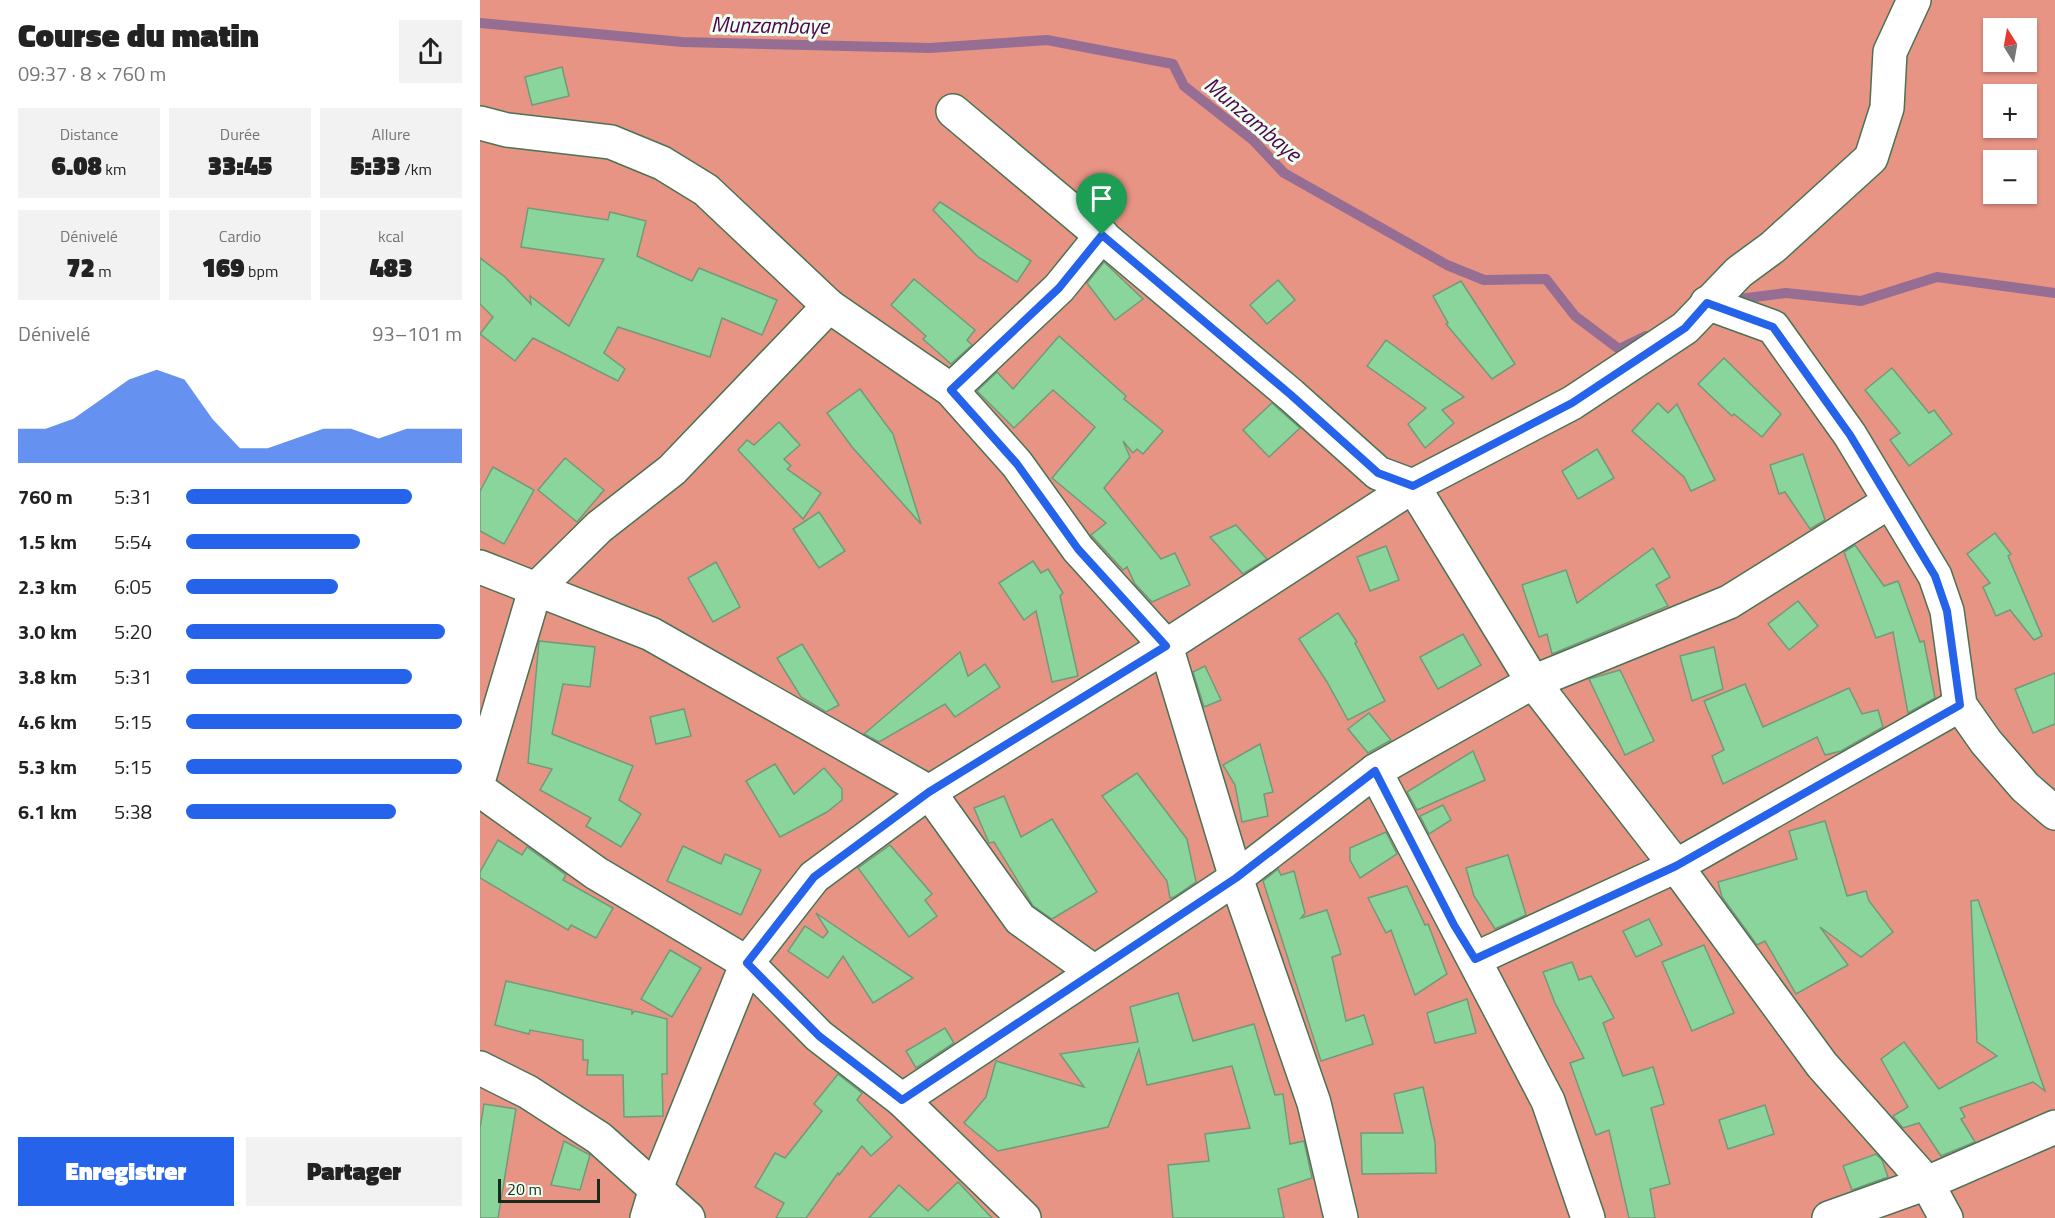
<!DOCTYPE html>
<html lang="fr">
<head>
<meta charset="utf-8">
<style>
  body { margin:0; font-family:"Titillium Web",sans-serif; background:#f2f2f2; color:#222; height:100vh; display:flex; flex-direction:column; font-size:22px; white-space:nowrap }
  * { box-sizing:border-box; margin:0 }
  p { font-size:20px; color:#767676 }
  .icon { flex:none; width:33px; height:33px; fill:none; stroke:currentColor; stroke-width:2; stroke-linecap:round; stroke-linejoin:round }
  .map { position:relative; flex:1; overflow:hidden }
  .sheet { display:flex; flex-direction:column; background:#fff; width:480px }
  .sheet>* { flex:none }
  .needle { width:39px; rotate:349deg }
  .buttons { position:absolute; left:1503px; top:18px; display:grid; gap:12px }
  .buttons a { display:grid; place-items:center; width:54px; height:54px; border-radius:0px; background:#fff; box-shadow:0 2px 4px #0004; font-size:30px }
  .scale { position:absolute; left:18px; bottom:15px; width:102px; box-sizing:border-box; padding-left:6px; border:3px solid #192a1d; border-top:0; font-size:16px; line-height:21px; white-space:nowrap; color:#192a1d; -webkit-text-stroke:4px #edfff0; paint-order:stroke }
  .pin { position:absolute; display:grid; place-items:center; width:51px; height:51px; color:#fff; margin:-62px -26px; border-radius:50% 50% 50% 0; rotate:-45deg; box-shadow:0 0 6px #0007 }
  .pin .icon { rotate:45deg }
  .round { display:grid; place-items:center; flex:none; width:63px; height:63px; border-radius:0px; background:#f2f2f2 }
  .overview { display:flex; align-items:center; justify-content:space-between; height:102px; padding:0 18px }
  h1 { font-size:33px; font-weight:800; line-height:45px }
  .stats { display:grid; grid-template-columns:repeat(3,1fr); gap:9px; height:102px; padding:6px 18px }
  .stats div { display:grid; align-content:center; border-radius:0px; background:#f2f2f2; text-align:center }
  .stats b { font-size:26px; font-weight:800 }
  .stats small { font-size:16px; font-weight:400 }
  .stats p { font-size:16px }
  .chart { height:168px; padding:12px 18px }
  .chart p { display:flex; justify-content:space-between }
  .chart svg { width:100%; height:108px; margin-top:6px; fill:#2563eb; opacity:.7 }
  .button { display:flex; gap:12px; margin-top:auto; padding:12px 18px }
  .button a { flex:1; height:69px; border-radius:0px; background:#2563eb; color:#fff; font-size:24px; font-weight:800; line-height:69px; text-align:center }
  .button a+a { background:#f2f2f2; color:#222 }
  ul { padding:0 18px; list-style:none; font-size:20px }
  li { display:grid; grid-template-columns:96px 72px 1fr; align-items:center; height:45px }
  li i { height:15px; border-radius:8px; background:#2563eb }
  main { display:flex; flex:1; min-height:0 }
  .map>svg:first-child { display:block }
  .green { fill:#e89485; fill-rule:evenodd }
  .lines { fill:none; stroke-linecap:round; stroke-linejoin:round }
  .stream { stroke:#976e93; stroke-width:10 }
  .building { fill:#89d59b; stroke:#719a7a; stroke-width:1.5 }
  .street-casing { stroke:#4a7253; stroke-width:36 }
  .street { stroke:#fff; stroke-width:33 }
  .route-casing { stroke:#fff; stroke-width:12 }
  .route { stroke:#2563eb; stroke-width:8 }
  .labels { text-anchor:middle; stroke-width:6; stroke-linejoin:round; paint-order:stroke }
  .water-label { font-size:22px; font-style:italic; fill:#52004f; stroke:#edfff0 }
</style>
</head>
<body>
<main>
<section class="sheet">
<div class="overview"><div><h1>Course du matin</h1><p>09:37 · 8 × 760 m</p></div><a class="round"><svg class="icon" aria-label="share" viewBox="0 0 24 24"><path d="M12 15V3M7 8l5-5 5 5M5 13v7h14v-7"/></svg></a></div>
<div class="stats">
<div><p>Distance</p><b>6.08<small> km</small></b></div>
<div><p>Durée</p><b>33:45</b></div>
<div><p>Allure</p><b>5:33<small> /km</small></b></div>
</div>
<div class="stats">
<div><p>Dénivelé</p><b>72<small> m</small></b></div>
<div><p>Cardio</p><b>169<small> bpm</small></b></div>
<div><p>kcal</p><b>483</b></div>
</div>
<div class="chart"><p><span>Dénivelé</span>93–101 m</p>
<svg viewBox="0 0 160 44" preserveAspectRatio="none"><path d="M0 44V30L10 30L20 26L30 18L40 10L50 6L60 10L70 26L80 38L90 38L100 34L110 30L120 30L130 34L140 30L150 30L160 30V44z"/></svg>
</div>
<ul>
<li><b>760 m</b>5:31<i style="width:82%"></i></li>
<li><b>1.5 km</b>5:54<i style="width:63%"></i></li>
<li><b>2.3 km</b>6:05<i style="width:55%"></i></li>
<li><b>3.0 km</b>5:20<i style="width:94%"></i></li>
<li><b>3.8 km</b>5:31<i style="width:82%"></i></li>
<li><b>4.6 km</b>5:15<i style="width:100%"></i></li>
<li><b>5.3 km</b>5:15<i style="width:100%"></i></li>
<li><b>6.1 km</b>5:38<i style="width:76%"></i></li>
</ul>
<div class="button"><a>Enregistrer</a><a>Partager</a></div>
</section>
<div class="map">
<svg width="1575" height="1218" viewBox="0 0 1575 1218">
  <rect width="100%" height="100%" fill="#bae5c2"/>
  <path class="green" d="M0,0H1575V1218H0ZM1514,28H1546V62H1514ZM1514,94H1546V128H1514ZM1514,160H1546V194H1514Z"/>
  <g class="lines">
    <g class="stream">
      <polyline points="0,23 202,42 450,48 567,40 693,64 704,86 773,140 804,173 967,265 1004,280 1066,279 1095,316 1139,349 1166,336"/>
      <polyline points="1251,300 1306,293 1381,301 1457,277 1575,293"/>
    </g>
  </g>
  <g class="building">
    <polygon points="82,67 89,96 52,105 45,77"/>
    <polygon points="460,202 551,261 537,282 498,257 453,210"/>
    <polygon points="48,208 128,220 130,212 166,221 157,256 212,281 219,268 297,300 282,335 242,318 230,357 138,327 124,353 145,369 138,381 53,338 35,361 0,334 13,317 0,304 0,258 25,277 51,304 50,296 89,326 124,259 41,247"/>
    <polygon points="624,262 663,299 635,320 607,283"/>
    <polygon points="434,279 495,330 487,340 492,345 471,364 443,339 446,336 411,305"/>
    <polygon points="798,280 815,300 787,324 770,305"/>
    <polygon points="981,281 1035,364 1012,379 966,324 968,323 953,296"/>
    <polygon points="579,336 646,396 644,399 683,431 663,454 657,449 653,453 643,441 650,457 624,488 681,559 695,553 710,585 672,602 655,584 647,567 643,570 611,535 626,523 572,478 615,427 573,390 534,428 497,391 517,372 533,389"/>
    <polygon points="906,340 984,397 962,410 974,423 945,448 928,424 946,408 887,366"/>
    <polygon points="1244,358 1301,414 1282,437 1254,414 1252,416 1218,384"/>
    <polygon points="1412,368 1449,413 1454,410 1472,434 1429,466 1410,440 1420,433 1385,390"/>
    <polygon points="380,389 413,434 441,524 372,447 347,413"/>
    <polygon points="792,403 820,428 789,457 763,430"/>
    <polygon points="1178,403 1188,413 1197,404 1235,480 1211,491 1204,477 1152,431"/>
    <polygon points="299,422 320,445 304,459 311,466 307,469 341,493 323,519 258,450 267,440 274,445"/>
    <polygon points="1117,449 1134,478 1098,499 1082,471"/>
    <polygon points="1323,454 1345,520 1330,529 1305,492 1299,494 1290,465"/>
    <polygon points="85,458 124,490 97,522 58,490"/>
    <polygon points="13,467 54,490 24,544 0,531 0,491"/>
    <polygon points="339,512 365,551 339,568 313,529"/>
    <polygon points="756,525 787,559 763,574 730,537"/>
    <polygon points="1515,533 1531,554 1528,556 1562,636 1554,640 1530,610 1516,616 1503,587 1510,583 1487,554"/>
    <polygon points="1375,545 1404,586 1418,581 1440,642 1444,641 1455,698 1428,713 1413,632 1396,638 1364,552"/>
    <polygon points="906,546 919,580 890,591 877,557"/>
    <polygon points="1173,548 1190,577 1176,585 1188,606 1072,654 1067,634 1059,637 1042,585 1086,570 1097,603"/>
    <polygon points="553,561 561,573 568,569 583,593 580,596 598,676 572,682 556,611 544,620 519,583"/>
    <polygon points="236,562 260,607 233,622 208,578"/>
    <polygon points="1318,601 1338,626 1309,650 1288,624"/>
    <polygon points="858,613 877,642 875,643 905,701 868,720 847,682 819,639"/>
    <polygon points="983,634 1001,665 958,689 940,657"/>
    <polygon points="59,641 115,647 110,687 83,684 72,734 153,766 139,800 161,814 141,847 106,826 111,818 60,790 72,769 48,763"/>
    <polygon points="322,644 359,705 346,712 321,697 297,658"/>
    <polygon points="1234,647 1243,689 1212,701 1200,656"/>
    <polygon points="480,652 488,676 505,664 520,687 475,717 465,704 399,742 384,734"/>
    <polygon points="725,666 741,700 724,707 713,672"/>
    <polygon points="1140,670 1174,741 1145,755 1109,679"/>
    <polygon points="1575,673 1575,724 1553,733 1535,689"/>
    <polygon points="1265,684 1283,727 1369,688 1382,714 1398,710 1403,727 1361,751 1345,755 1337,737 1243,784 1232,756 1244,750 1224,701"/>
    <polygon points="204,709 211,736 176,744 170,717"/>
    <polygon points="889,713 911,740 888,753 868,729"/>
    <polygon points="780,744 793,792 784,794 788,816 762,822 755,785 743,765"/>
    <polygon points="993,751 1005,780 937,810 927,792"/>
    <polygon points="295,764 314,794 344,768 362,789 362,800 347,812 300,837 266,781"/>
    <polygon points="657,773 707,839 716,882 694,897 690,898 687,881 622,796"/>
    <polygon points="524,796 541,837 572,819 617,892 572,919 553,906 514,842 509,843 494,808"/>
    <polygon points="963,805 971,820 949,834 940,816"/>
    <polygon points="1345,821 1367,896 1386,891 1389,901 1413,932 1381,957 1340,927 1368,965 1316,994 1285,941 1277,945 1242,897 1238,882 1317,859 1309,831"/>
    <polygon points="906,832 917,854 880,878 870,860 870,848"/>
    <polygon points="18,840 42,855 47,847 86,875 83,880 133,908 116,938 91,925 88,930 0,878 0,872"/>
    <polygon points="410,845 452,894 445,900 457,916 429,937 378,868"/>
    <polygon points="203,846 241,864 245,854 281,870 261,915 187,881"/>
    <polygon points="1028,855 1046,915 1015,929 994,896 986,868"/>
    <polygon points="798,869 801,875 814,871 825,913 821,918 847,910 861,954 852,957 866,1021 884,1015 893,1044 841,1061 783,881"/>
    <polygon points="927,886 945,925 948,924 967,974 935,995 911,930 906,933 888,898"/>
    <polygon points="1498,900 1565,1091 1553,1082 1480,1108 1485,1117 1481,1119 1495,1142 1461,1156 1439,1123 1423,1128 1413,1116 1428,1107 1401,1059 1424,1042 1459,1089 1517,1056 1497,1042 1491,901"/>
    <polygon points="336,913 374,939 433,978 393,1003 363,956 348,978 308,951 325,926 343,938 348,932"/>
    <polygon points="1169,919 1182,945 1156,957 1143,931"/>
    <polygon points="1224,945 1254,1013 1212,1031 1182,962"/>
    <polygon points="190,950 221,968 192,1017 161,999"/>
    <polygon points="1092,962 1099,980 1111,976 1134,1018 1123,1023 1143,1076 1173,1067 1184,1104 1171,1108 1190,1184 1170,1189 1175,1218 1149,1218 1129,1130 1116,1135 1090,1063 1104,1058 1075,1003 1063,972"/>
    <polygon points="26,981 152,1010 152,1014 155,1011 187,1019 187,1074 182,1074 183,1116 144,1117 143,1075 107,1075 108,1060 103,1060 103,1040 50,1030 49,1034 15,1025"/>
    <polygon points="698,993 713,1041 774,1024 795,1095 803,1094 810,1144 824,1141 832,1178 798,1189 804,1218 693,1218 688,1165 729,1161 725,1134 770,1128 752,1066 667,1085 659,1049 628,1127 518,1151 484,1123 506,1097 516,1061 604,1087 580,1054 658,1042 650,1007"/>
    <polygon points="987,999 996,1033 955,1043 947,1013"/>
    <polygon points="465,1028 474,1043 436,1068 426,1051"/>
    <polygon points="358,1074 382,1093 377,1100 412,1137 391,1156 382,1146 359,1175 358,1173 326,1218 296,1218 304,1203 275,1187 295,1153 305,1158 342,1111 334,1104"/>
    <polygon points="943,1087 955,1142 956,1173 882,1174 881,1133 923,1133 914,1094"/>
    <polygon points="4,1104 36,1109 18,1218 0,1218 0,1128"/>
    <polygon points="1285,1105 1294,1134 1248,1149 1239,1120"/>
    <polygon points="84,1141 110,1155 100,1190 71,1185"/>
    <polygon points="1396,1154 1402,1160 1408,1177 1372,1190 1363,1166"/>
    <polygon points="478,1182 512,1218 389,1218 419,1185 448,1211"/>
  </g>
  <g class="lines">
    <defs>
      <g id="street">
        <polyline points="473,111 811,395 898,473 933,486 1053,682 1196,866 1342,1065 1447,1183 1466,1218"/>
        <polyline points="0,123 27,130 131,142 182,163 226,190 349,306 471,390 537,464 598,549 686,646 756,878 834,1103 861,1218"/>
        <polyline points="1227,303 1293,327 1370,435 1455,576 1467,611 1480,705 1506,742 1545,787 1575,813"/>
        <polyline points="471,390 579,288 622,235"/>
        <polyline points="0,567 171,634 449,792 540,919 613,971"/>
        <polyline points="895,771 1068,1101 1108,1218"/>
        <polyline points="0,775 55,590 119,527 192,470 349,306"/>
        <polyline points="0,790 116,873 267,963 339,1036 422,1100 544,1218"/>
        <polyline points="995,959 1196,866 1480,705"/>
        <polyline points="0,1068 48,1092 119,1138 208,1218"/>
        <polyline points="422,1100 756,878 895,771 1053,682 1249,602 1409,502"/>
        <polyline points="167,1218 176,1188 267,963 334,877 449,792 686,646 933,486 1092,403 1205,328 1259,272 1293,247 1391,158 1407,108 1410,52 1434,0"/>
        <polyline points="1349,1218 1447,1183 1575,1127"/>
      </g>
    </defs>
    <use href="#street" class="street-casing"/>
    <use href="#street" class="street"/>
  </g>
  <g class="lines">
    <defs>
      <polygon id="route" points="622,235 811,395 898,473 933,486 1092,403 1205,328 1227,303 1293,327 1370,435 1455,576 1467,611 1480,705 1196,866 995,959 974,925 895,771 756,878 422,1100 339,1036 267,963 334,877 449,792 686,646 598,549 537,464 471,390 579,288"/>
    </defs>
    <use href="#route" class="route-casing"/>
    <use href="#route" class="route"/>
  </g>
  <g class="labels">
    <g class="water-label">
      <text transform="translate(290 25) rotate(1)" y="8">Munzambaye</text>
      <text transform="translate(773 119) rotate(40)" y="8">Munzambaye</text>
    </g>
  </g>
</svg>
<div class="buttons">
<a><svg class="needle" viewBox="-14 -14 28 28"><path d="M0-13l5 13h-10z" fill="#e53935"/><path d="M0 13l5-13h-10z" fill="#767676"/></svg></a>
<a>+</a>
<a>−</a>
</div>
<div class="scale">20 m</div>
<div class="pin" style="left:622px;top:235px;background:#1e9e55"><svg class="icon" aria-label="arrive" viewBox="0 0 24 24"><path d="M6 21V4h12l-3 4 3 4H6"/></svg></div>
</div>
</main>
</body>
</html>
